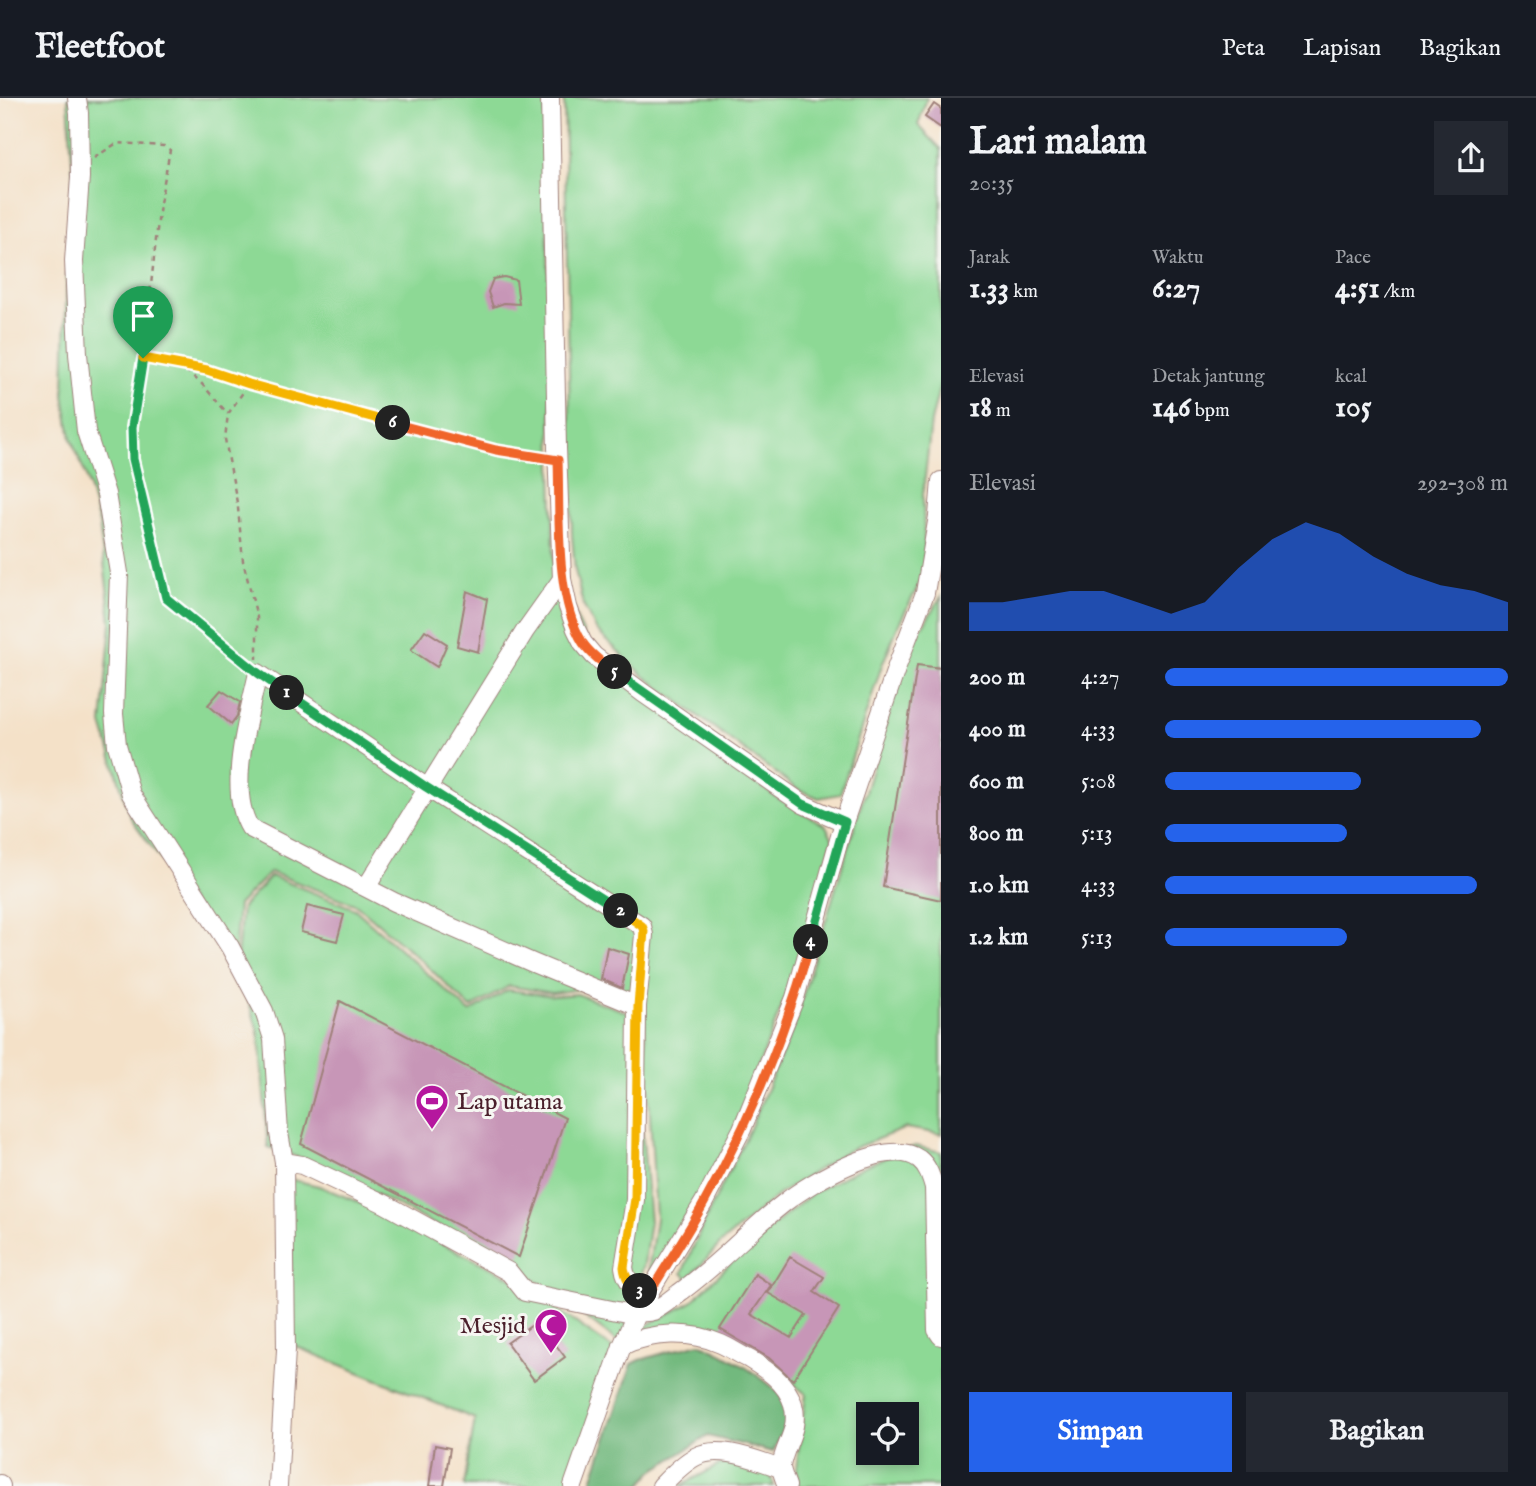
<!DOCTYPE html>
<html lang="id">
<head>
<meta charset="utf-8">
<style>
  body { margin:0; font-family:"IM FELL English",serif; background:#242831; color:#f1f3f6; height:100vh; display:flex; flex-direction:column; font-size:26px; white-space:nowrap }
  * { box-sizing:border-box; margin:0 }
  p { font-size:23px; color:#9ea1a6 }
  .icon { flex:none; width:38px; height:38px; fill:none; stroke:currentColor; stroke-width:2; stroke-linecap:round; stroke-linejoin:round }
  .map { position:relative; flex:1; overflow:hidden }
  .panel { display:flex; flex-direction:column; background:#171b24; width:595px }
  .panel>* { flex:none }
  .controls { position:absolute; left:856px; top:1304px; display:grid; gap:14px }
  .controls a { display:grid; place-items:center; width:63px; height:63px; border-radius:0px; background:#171b24; box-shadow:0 4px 10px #0003; font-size:35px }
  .pin { position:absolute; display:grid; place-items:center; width:60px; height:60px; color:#fff; margin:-72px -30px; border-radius:50% 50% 50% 0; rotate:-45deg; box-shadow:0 0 7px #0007 }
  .pin .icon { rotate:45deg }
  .km { position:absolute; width:35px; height:35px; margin:-18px; border-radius:50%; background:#222; color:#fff; font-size:19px; line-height:35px; text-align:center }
  .round { display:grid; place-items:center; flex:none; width:74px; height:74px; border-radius:0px; background:#242831 }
  .overview { display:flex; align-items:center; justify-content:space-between; height:119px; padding:0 28px }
  h1 { font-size:38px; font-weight:800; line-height:52px }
  .figures { display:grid; grid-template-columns:repeat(3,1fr); gap:10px; height:119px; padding:7px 28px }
  .figures div { display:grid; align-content:center }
  .figures b { font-size:30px; font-weight:800 }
  .figures small { font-size:19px; font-weight:400 }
  .figures p { font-size:19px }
  .chart { height:196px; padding:14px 28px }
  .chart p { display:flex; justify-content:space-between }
  .chart svg { width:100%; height:126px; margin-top:7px; fill:#2563eb; opacity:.7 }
  .action { display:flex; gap:14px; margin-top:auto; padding:14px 28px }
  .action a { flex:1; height:80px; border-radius:0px; background:#2563eb; color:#fff; font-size:28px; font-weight:800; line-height:80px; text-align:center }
  .action a+a { background:#242831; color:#f1f3f6 }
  ul { padding:0 28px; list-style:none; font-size:23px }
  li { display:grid; grid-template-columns:112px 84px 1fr; align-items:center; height:52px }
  li i { height:18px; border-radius:9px; background:#2563eb }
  header { display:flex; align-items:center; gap:42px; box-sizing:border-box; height:98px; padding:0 35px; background:#171b24; border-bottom:2px solid #363941 }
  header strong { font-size:33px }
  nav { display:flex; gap:38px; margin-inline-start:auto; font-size:24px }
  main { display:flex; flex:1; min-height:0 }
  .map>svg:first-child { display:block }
  .green { fill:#8dd995; stroke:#6c7c60; stroke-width:2; fill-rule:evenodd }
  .forest { fill:#72b97e; stroke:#5e6c54; stroke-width:2 }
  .building { fill:#c796b7 }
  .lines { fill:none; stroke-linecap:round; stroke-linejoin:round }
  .minor-casing { stroke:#9f807a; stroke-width:20 }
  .path { stroke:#9f807a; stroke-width:2.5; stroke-dasharray:5 5; stroke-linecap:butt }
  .minor { stroke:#fff; stroke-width:18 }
  .split-1-casing { stroke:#fff; stroke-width:14 }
  .split-2-casing { stroke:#fff; stroke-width:14 }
  .split-3-casing { stroke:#fff; stroke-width:14 }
  .split-4-casing { stroke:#fff; stroke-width:14 }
  .split-5-casing { stroke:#fff; stroke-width:14 }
  .split-6-casing { stroke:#fff; stroke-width:14 }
  .split-7-casing { stroke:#fff; stroke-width:14 }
  .split-1 { stroke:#22a559; stroke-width:9 }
  .split-2 { stroke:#22a559; stroke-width:9 }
  .split-3 { stroke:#f5b400; stroke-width:9 }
  .split-4 { stroke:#f0652b; stroke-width:9 }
  .split-5 { stroke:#22a559; stroke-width:9 }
  .split-6 { stroke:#f0652b; stroke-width:9 }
  .split-7 { stroke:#f5b400; stroke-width:9 }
  .labels { text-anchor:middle; stroke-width:6; stroke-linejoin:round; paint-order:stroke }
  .poi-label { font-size:24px; fill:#4a1f2b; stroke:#f6f6f2; text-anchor:start }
</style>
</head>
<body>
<header>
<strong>Fleetfoot</strong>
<nav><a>Peta</a><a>Lapisan</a><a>Bagikan</a></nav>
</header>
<main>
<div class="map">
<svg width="941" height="1388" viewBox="0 0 941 1388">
  <rect width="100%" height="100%" fill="#f6f6f2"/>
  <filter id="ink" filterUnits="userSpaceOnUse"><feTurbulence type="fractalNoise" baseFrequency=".0143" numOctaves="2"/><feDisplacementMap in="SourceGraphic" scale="14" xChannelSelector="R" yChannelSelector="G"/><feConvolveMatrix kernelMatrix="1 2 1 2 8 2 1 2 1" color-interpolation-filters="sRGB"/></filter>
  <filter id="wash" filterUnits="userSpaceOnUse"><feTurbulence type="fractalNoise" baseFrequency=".00686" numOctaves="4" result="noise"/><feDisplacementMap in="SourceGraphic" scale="28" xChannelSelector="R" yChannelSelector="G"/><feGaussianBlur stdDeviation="1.57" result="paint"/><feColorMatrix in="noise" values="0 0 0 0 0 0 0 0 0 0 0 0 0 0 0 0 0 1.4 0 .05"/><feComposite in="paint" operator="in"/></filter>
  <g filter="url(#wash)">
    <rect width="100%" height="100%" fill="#f4e1c8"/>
    <g class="green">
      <polygon points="68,0 545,0 554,470 590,550 700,643 774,698 826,728 833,741 794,876 731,1040 651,1182 649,1168 656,1120 644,915 579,891 553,895 509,888 471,910 425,866 357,807 270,774 238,807 233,872 210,830 130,719 102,626 111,524 105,473 99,426 86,378 71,341 64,297 67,162 73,79"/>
      <polygon points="564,0 927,0 918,27 941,51 941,282 931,324 923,397 925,475 899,526 882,567 840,696 819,700 797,691 644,578 597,533 583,507 575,472 572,437"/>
      <polygon points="941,499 941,1036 906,1030 849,1052 779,1096 720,1146 688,1181 682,1175 707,1118 749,1033 793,930 909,550"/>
      <polygon points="271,778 355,811 470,914 508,892 555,898 577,896 632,916 650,1123 644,1166 621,1246 519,1170 317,1066 268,1049 259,937 248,901 235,881 242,809"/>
      <path d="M915,1048L941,1054V1388H798L796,1371L806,1296L723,1231L689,1225L643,1245L647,1227L690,1205L746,1150L814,1094L864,1068ZM868,1316H906V1354H868Z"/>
      <polygon points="289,1081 319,1088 358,1104 512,1180 622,1257 575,1388 464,1388 475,1321 292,1247"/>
      <polygon points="721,1366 754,1367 770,1375 774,1388 680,1388"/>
    </g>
    <path class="forest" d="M699,1245C732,1258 767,1281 790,1306V1319L773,1354L708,1338L653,1373L640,1388H590L632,1266L640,1262Z"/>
    <g id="blocks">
      <g class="building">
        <polygon points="934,6 941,11 941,30 925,19"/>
        <polygon points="504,179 516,182 519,206 504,205 493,209 488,194 493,181"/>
        <polygon points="467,493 487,501 478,554 457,548"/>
        <polygon points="425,532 447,546 437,569 411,552"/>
        <polygon points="917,567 941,570 941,802 883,789"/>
        <polygon points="221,592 240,604 237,618 231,626 208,607"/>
        <polygon points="307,808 344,817 337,843 301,834"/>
        <polygon points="607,849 629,856 622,890 601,881"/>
        <polygon points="340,903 565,1020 519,1159 301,1046"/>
        <polygon points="790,1159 824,1179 814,1194 839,1210 793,1282 769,1260 720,1231 755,1176 771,1187 751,1216 791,1240 806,1217 768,1195"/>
        <polygon points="538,1223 565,1259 534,1282 507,1245"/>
        <polygon points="435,1347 450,1350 444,1388 429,1388"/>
      </g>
    </g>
  </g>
  <g filter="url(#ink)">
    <use href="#blocks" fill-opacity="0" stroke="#9f807a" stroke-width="2"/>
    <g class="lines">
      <defs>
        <g id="minor">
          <polyline points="77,0 79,15 80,79 74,163 78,256 86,333 106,396 119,475 114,616 117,647 131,696 230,849 264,913 273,941 279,1035 284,1064 286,1252 278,1388"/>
          <polyline points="550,0 557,350 562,481 568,509 576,531 583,545 594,558 643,595 803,706 844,724"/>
          <polyline points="367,788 525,533 562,481"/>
          <path d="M637,908L533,865L394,804L250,730C226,692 249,617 258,575L426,689L642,828L644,837L637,908L635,1102L624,1169C626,1185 635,1191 649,1196"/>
          <polyline points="284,1064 302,1067 385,1106 509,1174 525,1194 636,1217"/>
          <path d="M637,1214C643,1214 647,1215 653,1213C662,1209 671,1201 679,1195C717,1168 748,1133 784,1105C811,1084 888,1038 919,1061C928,1068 931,1079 934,1089L937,1232L941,1238"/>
          <path d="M622,1248C650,1234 691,1232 721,1246C730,1250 739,1256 749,1261C767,1272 786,1284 793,1306C800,1332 785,1344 781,1368C781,1374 785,1382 787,1388"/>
          <polyline points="0,1386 1,1388"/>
          <polyline points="573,1388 622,1248 637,1214 704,1104 742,1031 795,900 844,724 897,568 925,495 938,418 941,383"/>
          <path d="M661,1388C671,1378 682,1366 695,1359C720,1346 755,1362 781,1370"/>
        </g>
      </defs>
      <use href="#minor" class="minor-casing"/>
      <g class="path">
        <polyline points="94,60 117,45 164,48 170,52 160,105 143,260 136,291 132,329 133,361 166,500 247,566"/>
        <polyline points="143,260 207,272 249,286 496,352 543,360"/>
        <polyline points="178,266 201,285 228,316"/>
        <polyline points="248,287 228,316 225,341 238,410 243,463 257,519 257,561"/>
      </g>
      <use href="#minor" class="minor"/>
    </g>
  </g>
  <g class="lines" filter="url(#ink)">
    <defs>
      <polyline id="split-1" points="143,260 132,329 133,361 166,500 258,575 287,595"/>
      <polyline id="split-2" points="287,595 426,689 621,813"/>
      <path id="split-3" d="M621,813L642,828L644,833L638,908L635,1101L624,1169C625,1179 630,1188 640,1193"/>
      <path id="split-4" d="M640,1193L649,1196C667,1166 687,1136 704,1105C750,1023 786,933 811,844"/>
      <polyline id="split-5" points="615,574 803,706 845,724 811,844"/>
      <path id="split-6" d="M393,325L496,352L558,362C560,415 554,499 583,545C591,557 604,566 615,574"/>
      <polyline id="split-7" points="143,260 207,272 249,286 393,325"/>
    </defs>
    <use href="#split-1" class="split-1-casing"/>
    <use href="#split-2" class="split-2-casing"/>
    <use href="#split-3" class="split-3-casing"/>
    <use href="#split-4" class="split-4-casing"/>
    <use href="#split-5" class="split-5-casing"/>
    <use href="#split-6" class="split-6-casing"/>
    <use href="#split-7" class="split-7-casing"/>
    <use href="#split-1" class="split-1"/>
    <use href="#split-2" class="split-2"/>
    <use href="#split-3" class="split-3"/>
    <use href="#split-4" class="split-4"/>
    <use href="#split-5" class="split-5"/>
    <use href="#split-6" class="split-6"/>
    <use href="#split-7" class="split-7"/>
  </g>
  <defs>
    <symbol id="stadium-pin" viewBox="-11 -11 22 30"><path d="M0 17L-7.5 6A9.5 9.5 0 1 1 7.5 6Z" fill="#b5179e" stroke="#f6f6f2"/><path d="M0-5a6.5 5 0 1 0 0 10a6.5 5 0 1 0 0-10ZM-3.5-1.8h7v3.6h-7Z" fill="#fff"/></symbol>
    <symbol id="mosque-pin" viewBox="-11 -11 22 30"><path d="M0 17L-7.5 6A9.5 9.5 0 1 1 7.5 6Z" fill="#b5179e" stroke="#f6f6f2"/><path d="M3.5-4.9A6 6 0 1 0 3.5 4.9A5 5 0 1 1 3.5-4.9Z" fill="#fff"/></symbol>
  </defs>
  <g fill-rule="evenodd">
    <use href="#stadium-pin" x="413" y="984" width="38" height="52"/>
    <use href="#mosque-pin" x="532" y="1208" width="38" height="52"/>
  </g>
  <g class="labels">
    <g class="poi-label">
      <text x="457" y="1011">Lap utama</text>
      <text x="526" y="1235" text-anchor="end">Mesjid</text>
    </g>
  </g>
</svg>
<div class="controls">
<a><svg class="icon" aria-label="locate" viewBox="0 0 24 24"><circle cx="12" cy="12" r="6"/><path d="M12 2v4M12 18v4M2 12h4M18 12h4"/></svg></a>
</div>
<div class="pin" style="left:143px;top:260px;background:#1e9e55"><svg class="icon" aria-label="arrive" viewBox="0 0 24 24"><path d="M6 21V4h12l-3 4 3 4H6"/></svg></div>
<b class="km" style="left:287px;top:595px">1</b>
<b class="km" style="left:621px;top:813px">2</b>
<b class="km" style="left:640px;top:1193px">3</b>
<b class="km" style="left:811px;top:844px">4</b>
<b class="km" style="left:615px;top:574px">5</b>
<b class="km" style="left:393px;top:325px">6</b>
</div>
<section class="panel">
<div class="overview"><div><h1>Lari malam</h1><p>20:35</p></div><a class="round"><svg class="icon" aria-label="share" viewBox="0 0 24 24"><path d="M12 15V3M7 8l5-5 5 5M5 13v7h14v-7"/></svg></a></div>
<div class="figures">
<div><p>Jarak</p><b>1.33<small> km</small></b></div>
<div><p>Waktu</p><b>6:27</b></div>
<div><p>Pace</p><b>4:51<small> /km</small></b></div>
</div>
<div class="figures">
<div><p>Elevasi</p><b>18<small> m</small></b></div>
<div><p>Detak jantung</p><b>146<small> bpm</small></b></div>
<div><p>kcal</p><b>105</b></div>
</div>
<div class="chart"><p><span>Elevasi</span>292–308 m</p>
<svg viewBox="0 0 160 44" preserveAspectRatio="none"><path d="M0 44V34L10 34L20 32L30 30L40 30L50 34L60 38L70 34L80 22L90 12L100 6L110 10L120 18L130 24L140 28L150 30L160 34V44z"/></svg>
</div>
<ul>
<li><b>200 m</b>4:27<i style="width:100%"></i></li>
<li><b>400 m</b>4:33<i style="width:92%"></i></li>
<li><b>600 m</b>5:08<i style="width:57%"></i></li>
<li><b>800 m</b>5:13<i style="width:53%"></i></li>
<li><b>1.0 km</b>4:33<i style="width:91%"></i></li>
<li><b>1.2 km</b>5:13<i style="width:53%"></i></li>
</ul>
<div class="action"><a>Simpan</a><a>Bagikan</a></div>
</section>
</main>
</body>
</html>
